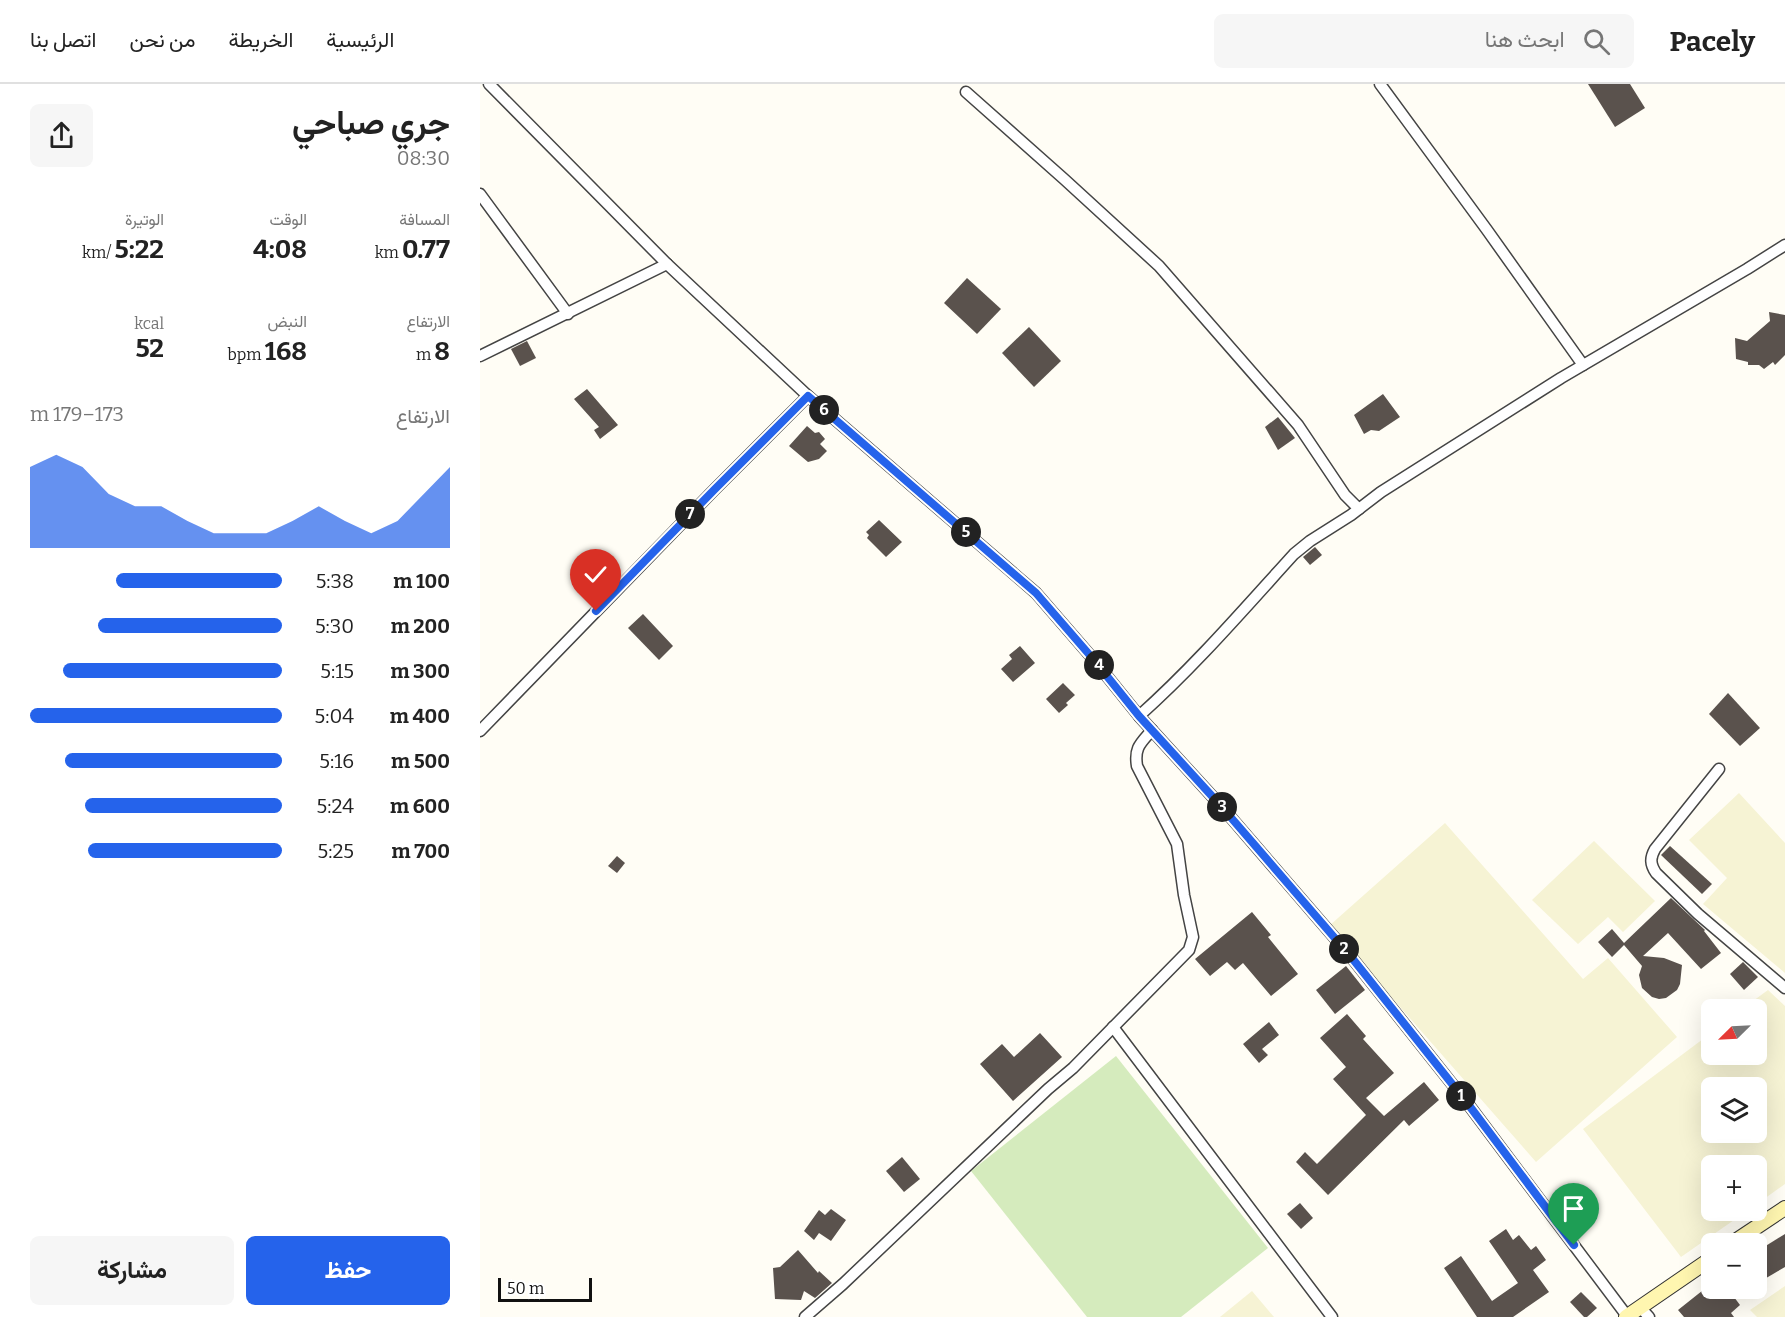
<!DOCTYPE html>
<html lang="ar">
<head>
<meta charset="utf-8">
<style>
  body { margin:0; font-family:Bitter,Vazirmatn,serif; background:#f6f6f6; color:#222; direction:rtl; height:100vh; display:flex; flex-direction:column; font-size:22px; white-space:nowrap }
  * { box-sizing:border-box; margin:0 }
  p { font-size:20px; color:#767676 }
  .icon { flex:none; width:33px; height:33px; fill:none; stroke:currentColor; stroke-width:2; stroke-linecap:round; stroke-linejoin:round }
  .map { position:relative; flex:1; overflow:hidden; direction:ltr }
  .side { display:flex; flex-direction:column; background:#fff; width:480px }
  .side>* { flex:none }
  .needle { width:39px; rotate:246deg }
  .buttons { position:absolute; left:1221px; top:915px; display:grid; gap:12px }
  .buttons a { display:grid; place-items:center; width:66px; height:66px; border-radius:9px; background:#fff; box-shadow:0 6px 24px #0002; font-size:30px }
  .scale { position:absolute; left:18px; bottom:15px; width:94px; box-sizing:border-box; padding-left:6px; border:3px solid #111; border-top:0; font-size:16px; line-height:21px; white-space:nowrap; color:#111; -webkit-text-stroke:4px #fff; paint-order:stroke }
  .pin { position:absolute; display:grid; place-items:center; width:51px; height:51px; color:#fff; margin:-62px -26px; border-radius:50% 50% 50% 0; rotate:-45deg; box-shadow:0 0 6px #0007 }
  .pin .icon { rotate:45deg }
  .km { position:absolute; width:30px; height:30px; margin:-15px; border-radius:50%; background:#222; color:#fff; font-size:16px; line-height:30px; text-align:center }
  .round { display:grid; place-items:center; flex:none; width:63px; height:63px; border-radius:9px; background:#f6f6f6 }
  .overview { display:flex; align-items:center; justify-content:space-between; height:102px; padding:0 30px }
  h1 { font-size:33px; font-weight:700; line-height:45px }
  .metrics { display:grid; grid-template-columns:repeat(3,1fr); gap:9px; height:102px; padding:6px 30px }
  .metrics div { display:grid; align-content:center }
  .metrics b { font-size:26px; font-weight:700 }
  .metrics small { font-size:16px; font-weight:400 }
  .metrics p { font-size:16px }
  .chart { height:168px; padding:12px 30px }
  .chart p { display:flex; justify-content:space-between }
  .chart svg { width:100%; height:108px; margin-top:6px; fill:#2563eb; opacity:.7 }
  .cta { display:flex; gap:12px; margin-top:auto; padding:12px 30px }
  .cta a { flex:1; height:69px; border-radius:9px; background:#2563eb; color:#fff; font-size:24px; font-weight:700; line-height:69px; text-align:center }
  .cta a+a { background:#f6f6f6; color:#222 }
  ul { padding:0 30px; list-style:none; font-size:20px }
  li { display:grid; grid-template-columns:96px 72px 1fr; align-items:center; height:45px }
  li i { height:15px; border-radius:8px; background:#2563eb }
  header { display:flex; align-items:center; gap:36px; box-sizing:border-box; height:84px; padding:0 30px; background:#fff; border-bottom:2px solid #e0e0e0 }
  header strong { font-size:28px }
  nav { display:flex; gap:33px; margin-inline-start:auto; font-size:21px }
  .search { width:420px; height:54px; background:#f6f6f6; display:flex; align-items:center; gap:15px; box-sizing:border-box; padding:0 21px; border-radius:9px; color:#767676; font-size:22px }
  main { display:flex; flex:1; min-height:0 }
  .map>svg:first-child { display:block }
  .farmland { fill:#f6f3d4; fill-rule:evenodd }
  .green { fill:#d5ebbd }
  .building { fill:#5a524d }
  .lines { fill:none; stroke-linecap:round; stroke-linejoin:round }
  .street-casing { stroke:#444; stroke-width:13 }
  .secondary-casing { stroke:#333; stroke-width:16 }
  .street { stroke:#fff; stroke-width:10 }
  .secondary { stroke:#fff6b0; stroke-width:14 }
  .route-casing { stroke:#fff; stroke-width:12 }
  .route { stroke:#2563eb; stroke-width:8 }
</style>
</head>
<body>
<header>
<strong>Pacely</strong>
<div class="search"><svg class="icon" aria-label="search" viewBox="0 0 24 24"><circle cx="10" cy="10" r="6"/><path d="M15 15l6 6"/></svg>ابحث هنا</div>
<nav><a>الرئيسية</a><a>الخريطة</a><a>من نحن</a><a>اتصل بنا</a></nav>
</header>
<main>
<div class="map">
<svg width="1305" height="1233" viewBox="0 0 1305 1233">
  <rect width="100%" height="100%" fill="#fffdf5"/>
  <g class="farmland">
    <polygon points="1259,709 1305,759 1305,889 1223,820 1247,794 1209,756"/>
    <polygon points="965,739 1103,895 1128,874 1197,953 1056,1078 849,842"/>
    <polygon points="1114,757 1175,817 1143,848 1128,833 1098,860 1052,816"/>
    <path d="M1288,906L1305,922V1100L1277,1120L1276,1082H1232V1126L1267,1127L1201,1173L1103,1045L1231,949L1232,970H1276V926L1262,925ZM1232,1004H1276V1048H1232Z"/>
    <polygon points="1305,1202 1305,1233 1277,1233 1270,1226"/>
    <polygon points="772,1207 794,1233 740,1233"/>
  </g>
  <polygon class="green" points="636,972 788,1164 701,1233 607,1233 491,1087"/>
  <g class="building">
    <polygon points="1108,0 1150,0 1165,24 1135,43"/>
    <polygon points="487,194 521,225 497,250 464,219"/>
    <polygon points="1289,228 1305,231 1305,271 1295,281 1293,278 1284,285 1279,281 1268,281 1268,278 1256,275 1255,254 1267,257 1290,237"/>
    <polygon points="549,243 581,277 554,303 522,269"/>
    <polygon points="47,257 56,274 40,282 31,265"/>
    <polygon points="107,305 138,341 120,355 114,346 119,343 94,315"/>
    <polygon points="903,310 920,333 899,347 891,346 884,350 874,331"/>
    <polygon points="798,333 815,354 798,366 785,343"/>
    <polygon points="327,342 335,349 339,348 345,355 340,360 347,367 339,375 328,378 309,362"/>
    <polygon points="399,436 422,458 406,473 387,454 389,451 386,448"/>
    <polygon points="835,463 842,471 830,481 823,473"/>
    <polygon points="163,530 193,562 179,576 148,544"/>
    <polygon points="540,562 555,579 533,598 521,585 532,575 529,571"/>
    <polygon points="583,599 595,611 586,619 588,621 579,629 566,615"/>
    <polygon points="1248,609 1280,644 1260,662 1229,630"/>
    <polygon points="1190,762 1232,800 1222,810 1181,771"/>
    <polygon points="137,772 145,779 137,789 128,782"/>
    <polygon points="1191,814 1225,846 1224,847 1241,869 1221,885 1188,849 1163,872 1184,874 1202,881 1200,900 1197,906 1186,914 1179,915 1172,913 1162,904 1159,891 1162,882 1144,861 1132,873 1118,858 1132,845 1144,859"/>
    <polygon points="772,828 791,851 788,853 818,890 791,912 763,879 755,886 747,878 730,892 715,875"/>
    <polygon points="1263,878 1278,893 1264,906 1250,890"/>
    <polygon points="866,882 885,906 855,930 836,906"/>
    <polygon points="867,930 886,952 883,955 914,989 886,1014 904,1032 944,998 959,1016 929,1042 924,1036 848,1111 816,1078 825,1068 837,1080 886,1031 853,995 866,983 840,954"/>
    <polygon points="789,938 799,951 782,965 788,971 779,979 763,960"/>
    <polygon points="560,949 582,973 533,1017 500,980 522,960 534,973"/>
    <polygon points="422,1073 440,1095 424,1108 406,1087"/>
    <polygon points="820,1119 833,1134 821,1145 807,1130"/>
    <polygon points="351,1125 366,1136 351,1157 339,1149 334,1156 324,1147 339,1126 345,1131"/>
    <polygon points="1026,1145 1033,1156 1039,1151 1051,1166 1056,1162 1066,1176 1053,1186 1069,1208 1033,1233 997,1233 964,1184 981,1172 1012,1217 1038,1199 1009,1157"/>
    <polygon points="1305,1150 1305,1183 1276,1200 1276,1168"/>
    <polygon points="318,1166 338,1189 339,1187 352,1199 335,1214 324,1207 321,1216 295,1215 293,1184 300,1183"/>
    <polygon points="1232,1199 1232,1204 1268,1204 1254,1213 1260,1221 1251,1229 1254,1233 1204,1233 1198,1226"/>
    <polygon points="1101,1208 1117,1224 1107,1233 1104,1233 1090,1218"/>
  </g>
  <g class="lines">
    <defs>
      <g id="street">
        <polyline points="9,0 187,180 328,312 556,509 614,576 659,632 741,722 872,874 988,1020 1147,1232"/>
        <polyline points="900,0 1007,146 1103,281"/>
        <polyline points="486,8 584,95 679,182 818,341 865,411 879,425"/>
        <polyline points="0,110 88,230"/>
        <polyline points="0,272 187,180"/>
        <path d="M659,632C715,582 764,525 814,470L830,457L871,431L901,408L1081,294L1267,185L1305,161"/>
        <polyline points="0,647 234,406 328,312"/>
        <path d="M1239,685L1175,765C1170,774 1170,780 1176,789L1218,830L1305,904"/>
        <polyline points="633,943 852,1233"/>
        <polyline points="1160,1223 1169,1233"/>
        <path d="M325,1233L363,1200L568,1005L593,984L709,866L713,853L704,811L697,760L657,682C654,663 661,659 672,646"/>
      </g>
      <g id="secondary">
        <polyline points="1251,1160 1305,1124"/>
        <polyline points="1146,1233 1232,1174"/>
      </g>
    </defs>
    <use href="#street" class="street-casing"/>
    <use href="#secondary" class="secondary-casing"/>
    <use href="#street" class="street"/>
    <use href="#secondary" class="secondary"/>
  </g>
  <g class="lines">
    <defs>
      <polyline id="route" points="116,527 234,406 328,312 556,509 614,576 659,632 741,722 872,874 988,1020 1094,1161"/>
    </defs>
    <use href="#route" class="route-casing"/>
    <use href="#route" class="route"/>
  </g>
</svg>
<div class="buttons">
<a><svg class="needle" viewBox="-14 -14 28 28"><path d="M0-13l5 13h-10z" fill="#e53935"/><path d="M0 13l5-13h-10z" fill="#767676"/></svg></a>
<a><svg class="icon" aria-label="layers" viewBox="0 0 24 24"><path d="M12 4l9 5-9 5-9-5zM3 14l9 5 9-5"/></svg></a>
<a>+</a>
<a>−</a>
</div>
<div class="scale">50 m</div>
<div class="pin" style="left:1094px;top:1161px;background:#1e9e55"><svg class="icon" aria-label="arrive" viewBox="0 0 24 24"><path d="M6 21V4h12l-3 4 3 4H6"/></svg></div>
<div class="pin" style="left:116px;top:527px;background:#d93025"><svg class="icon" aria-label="check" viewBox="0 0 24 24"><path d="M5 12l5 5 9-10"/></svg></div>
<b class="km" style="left:981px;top:1012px">1</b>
<b class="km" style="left:864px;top:865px">2</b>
<b class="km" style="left:742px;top:723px">3</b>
<b class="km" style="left:619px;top:581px">4</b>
<b class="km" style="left:486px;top:448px">5</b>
<b class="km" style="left:344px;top:326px">6</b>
<b class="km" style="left:210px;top:430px">7</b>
</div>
<section class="side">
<div class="overview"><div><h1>جري صباحي</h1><p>08:30</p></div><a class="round"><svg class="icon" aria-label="share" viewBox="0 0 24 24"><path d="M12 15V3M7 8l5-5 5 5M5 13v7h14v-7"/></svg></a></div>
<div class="metrics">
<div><p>المسافة</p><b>0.77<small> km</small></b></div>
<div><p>الوقت</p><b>4:08</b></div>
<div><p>الوتيرة</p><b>5:22<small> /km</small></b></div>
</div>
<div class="metrics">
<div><p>الارتفاع</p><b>8<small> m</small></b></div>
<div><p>النبض</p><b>168<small> bpm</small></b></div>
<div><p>kcal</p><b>52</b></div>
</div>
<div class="chart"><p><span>الارتفاع</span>173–179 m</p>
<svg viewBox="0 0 160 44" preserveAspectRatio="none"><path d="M0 44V11L10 6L20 11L30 22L40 27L50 27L60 33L70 38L80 38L90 38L100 33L110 27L120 33L130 38L140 33L150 22L160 11V44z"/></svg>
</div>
<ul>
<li><b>100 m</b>5:38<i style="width:66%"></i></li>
<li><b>200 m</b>5:30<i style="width:73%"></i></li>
<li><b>300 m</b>5:15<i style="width:87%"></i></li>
<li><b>400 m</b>5:04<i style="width:100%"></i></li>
<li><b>500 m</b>5:16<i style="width:86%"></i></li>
<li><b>600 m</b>5:24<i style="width:78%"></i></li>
<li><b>700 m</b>5:25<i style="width:77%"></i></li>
</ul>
<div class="cta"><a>حفظ</a><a>مشاركة</a></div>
</section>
</main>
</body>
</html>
